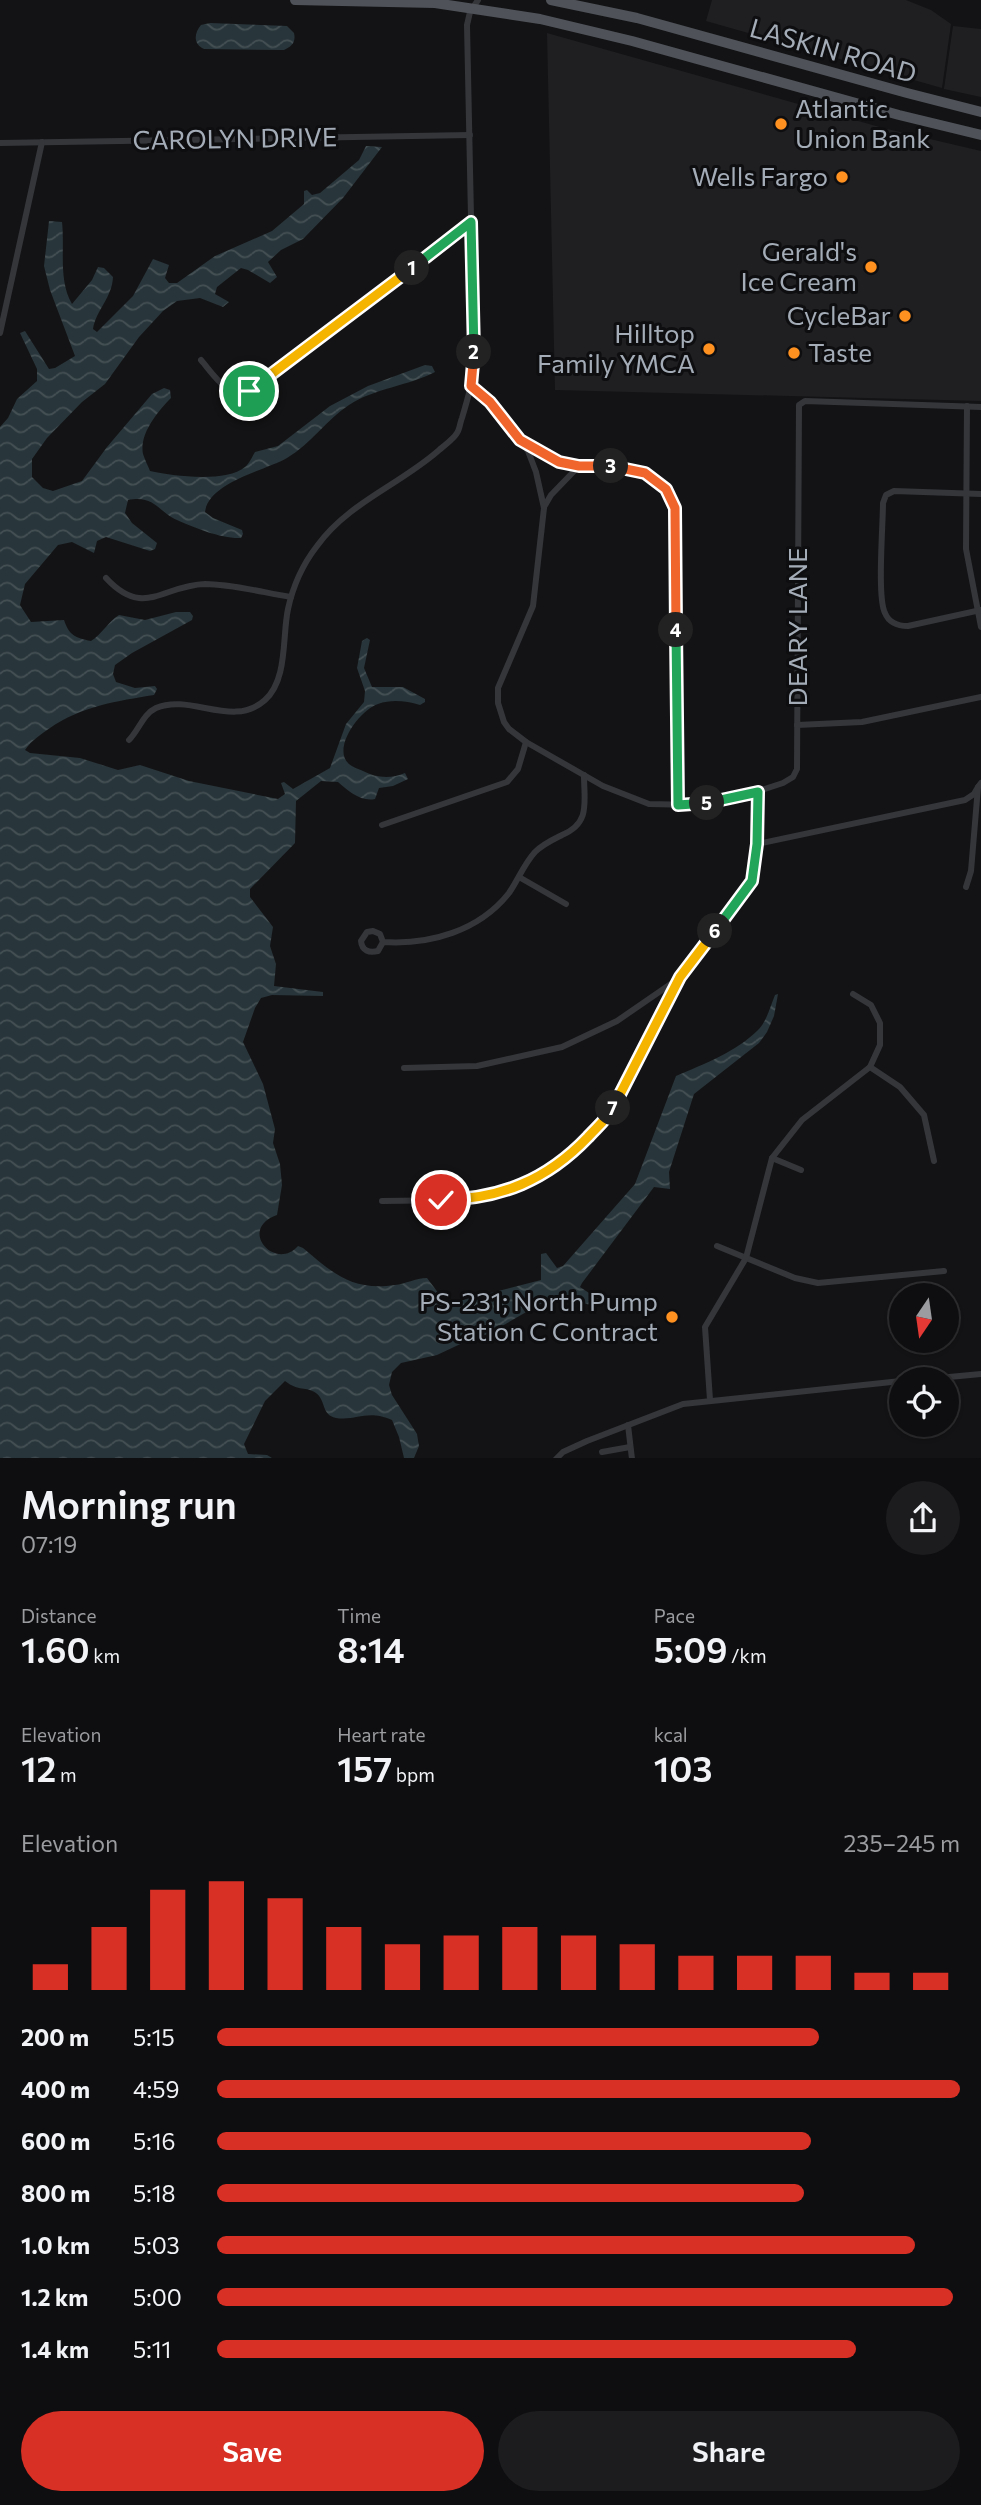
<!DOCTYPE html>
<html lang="en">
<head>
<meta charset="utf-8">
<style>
  body { margin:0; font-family:Commissioner,sans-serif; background:#1c1c1e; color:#f1f3f6; height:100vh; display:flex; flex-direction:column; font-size:26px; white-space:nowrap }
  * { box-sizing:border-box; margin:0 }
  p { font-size:23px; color:#9b9c9f }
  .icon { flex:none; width:38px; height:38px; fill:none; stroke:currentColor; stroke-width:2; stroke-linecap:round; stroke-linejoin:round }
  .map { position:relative; height:1458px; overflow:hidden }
  .side { display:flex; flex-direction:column; background:#0e0e10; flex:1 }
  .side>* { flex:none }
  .needle { width:46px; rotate:193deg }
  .controls { position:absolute; left:889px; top:1283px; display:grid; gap:14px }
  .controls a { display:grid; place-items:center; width:70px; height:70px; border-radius:50%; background:#0e0e10; box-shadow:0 2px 5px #0004,0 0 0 2px #2e2e30; font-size:35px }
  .pin { position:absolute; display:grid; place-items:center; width:60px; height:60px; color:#fff; margin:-30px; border:4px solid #fff; border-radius:50%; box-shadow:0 2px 7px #0007 }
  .km { position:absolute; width:35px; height:35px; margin:-18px; border-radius:50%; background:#222; color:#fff; font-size:19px; line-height:35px; text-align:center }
  .round { display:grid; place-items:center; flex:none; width:74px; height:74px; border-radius:37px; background:#1c1c1e }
  .headline { display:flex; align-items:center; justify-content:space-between; height:119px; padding:0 21px }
  h1 { font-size:38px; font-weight:600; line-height:52px }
  .metrics { display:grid; grid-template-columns:repeat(3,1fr); gap:10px; height:119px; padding:7px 21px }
  .metrics div { display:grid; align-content:center }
  .metrics b { font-size:35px; font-weight:600 }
  .metrics small { font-size:19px; font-weight:400 }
  .metrics p { font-size:19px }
  .chart { height:196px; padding:14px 21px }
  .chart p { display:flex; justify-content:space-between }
  .chart svg { width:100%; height:126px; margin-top:7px; stroke:#d93025; stroke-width:6 }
  .primary-button { display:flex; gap:14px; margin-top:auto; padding:14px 21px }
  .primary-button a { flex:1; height:80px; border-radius:42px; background:#d93025; color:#fff; font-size:28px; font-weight:600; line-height:80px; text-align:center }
  .primary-button a+a { background:#1c1c1e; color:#f1f3f6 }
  ul { padding:0 21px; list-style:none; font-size:23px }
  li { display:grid; grid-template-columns:112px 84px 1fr; align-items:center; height:52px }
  li i { height:18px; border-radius:9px; background:#d93025 }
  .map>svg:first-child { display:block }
  .built { fill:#1f1f22 }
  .water { fill:url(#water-waves) }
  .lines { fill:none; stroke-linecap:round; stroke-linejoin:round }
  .street { stroke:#34363a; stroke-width:6 }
  .primary { stroke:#4f5359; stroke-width:10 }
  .split-1-casing { stroke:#fff; stroke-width:14 }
  .split-2-casing { stroke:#fff; stroke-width:14 }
  .split-3-casing { stroke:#fff; stroke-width:14 }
  .split-4-casing { stroke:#fff; stroke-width:14 }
  .split-5-casing { stroke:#fff; stroke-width:14 }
  .split-6-casing { stroke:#fff; stroke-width:14 }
  .split-7-casing { stroke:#fff; stroke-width:14 }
  .split-8-casing { stroke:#fff; stroke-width:14 }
  .split-1 { stroke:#f5b400; stroke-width:9 }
  .split-2 { stroke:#22a559; stroke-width:9 }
  .split-3 { stroke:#f0652b; stroke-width:9 }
  .split-4 { stroke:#f0652b; stroke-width:9 }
  .split-5 { stroke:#22a559; stroke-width:9 }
  .split-6 { stroke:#22a559; stroke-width:9 }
  .split-7 { stroke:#f5b400; stroke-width:9 }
  .split-8 { stroke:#f5b400; stroke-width:9 }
  .poi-dot { fill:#ff9121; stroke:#0e0e10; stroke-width:2.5 }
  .labels { text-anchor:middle; stroke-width:6; stroke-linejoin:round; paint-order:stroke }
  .street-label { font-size:26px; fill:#a3acb7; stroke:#0e0e10 }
  .poi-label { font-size:26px; fill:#a3acb7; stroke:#0e0e10; text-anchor:end }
</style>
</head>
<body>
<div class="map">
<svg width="981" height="1459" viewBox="0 0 981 1459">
  <defs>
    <pattern id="water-waves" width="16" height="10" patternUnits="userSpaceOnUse" patternTransform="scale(1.75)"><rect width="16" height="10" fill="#28353a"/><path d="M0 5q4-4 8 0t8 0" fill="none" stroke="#445054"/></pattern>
  </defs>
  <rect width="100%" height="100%" fill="#131315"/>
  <g class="built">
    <polygon points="712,0 906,0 931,10 951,24 942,88 706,21"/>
    <polygon points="953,26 981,29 981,97 944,89"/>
    <polygon points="547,33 883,128 981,151 981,401 555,390"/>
  </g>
  <g class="water">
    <path d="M210,23L287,26L294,33C296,42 292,46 284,50L204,49C193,44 194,33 201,25Z"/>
    <path d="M366,146L382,147L343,198L303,239L281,250L268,262L277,277L270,283L248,270L241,268L217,287L215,294L229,302L223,307L200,298L177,301L163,311L139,337L105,384L82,402L47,438L32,459V477L43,488L53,491L82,481L107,447L152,394L164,388L170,390L171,398C158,411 139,434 143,454C145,460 148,466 150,471C172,476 226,483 245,467C249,464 252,457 255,452L278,446L330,406L368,386L425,365L432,366L435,372C408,386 375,388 349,405C327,419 311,444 287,458C264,471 209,482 205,512L213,518L242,530L243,534L241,538C222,539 195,528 177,520C157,511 155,495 128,500L125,513L132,523L157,543L155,549L150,551L106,537L97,541L94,553L72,542L58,545L25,584L20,605L31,622L64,620C69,635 75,638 91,641C102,634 108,622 119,615L145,620L176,612H190L193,616L192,620L132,653L115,665L113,674L116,682L135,688L155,686L157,689L154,695C117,701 82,706 50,728C40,735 32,740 25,750L30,753L80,758L118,770L140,765L189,781L278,799L285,794L281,783L284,782L293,789L330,768L346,724L364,702L365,691L357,668L362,641L367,638L370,640L364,668L372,687H403L425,699V702L420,705C406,701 392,699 378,704C361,709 331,748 349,764C352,767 359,769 363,771C376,778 391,779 405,773L408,779L393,786L379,788L375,799C361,802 348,791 338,782L321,781L296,801L295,843L250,889V897L273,927L270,946L276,964L274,986L323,992V996L272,995L261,998L255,1008L243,1042L263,1084L275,1129L273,1143L280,1164L282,1185L277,1215C237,1229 275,1272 298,1246L303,1248C334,1274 352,1291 395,1285C406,1284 415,1278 427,1278L445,1302L463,1300L541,1280V1254L546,1253L557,1268L563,1266L635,1184L676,1076C704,1064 736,1052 758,1030C767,1021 770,1007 775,995L778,994L774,1016L767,1032L759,1043L694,1094L669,1172L670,1189L654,1187L582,1283L580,1287L604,1303V1305L597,1307L556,1295L488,1334L471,1339L437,1355L401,1363L392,1372L389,1385L392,1395L417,1434L419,1446L414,1458H404L399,1437L392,1420C367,1409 357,1421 336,1418C321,1415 326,1400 316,1393C306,1386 299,1392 285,1381L265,1401L244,1444L248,1454L267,1455L272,1458H0V427L8,418L17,399L37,381V369L20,333L25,331L49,369L55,368L75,356L50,290L44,266L49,221L62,222C65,249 58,280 72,304L92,280L98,267L104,268L113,277C112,298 96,310 93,329L97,332L133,296L153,259L169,265L165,278L169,283H177L215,256L272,231L304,204V191L307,190L312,195L320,193L359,160Z"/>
  </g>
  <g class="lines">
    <g class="street">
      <polyline points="0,143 470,135"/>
      <polyline points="0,333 42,142"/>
      <path d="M201,360C214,375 227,398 249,391L384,291L471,222"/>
      <polyline points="471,386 490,402 528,451 536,472 544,508 533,606 498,688 498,703 504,722 509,729 526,742 603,786 649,804 694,805 737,798 783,783 793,777 797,769 799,405 805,401 981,407"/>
      <polyline points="967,406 966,549 981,627"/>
      <polyline points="522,441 559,462 579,466 616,466 645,473 666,489 675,508 678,805"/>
      <path d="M981,494L894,491L886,495L883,503C883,525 877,598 885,613C889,623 898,626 908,626L981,610"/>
      <polyline points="544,507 551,495 579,466"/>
      <path d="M106,578C144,619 163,585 205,584C232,584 265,593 291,597"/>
      <polyline points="797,725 862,722 981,697"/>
      <path d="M129,740C139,730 143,714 156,708C191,693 233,729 265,700C288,679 282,637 288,609C293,586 303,564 317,546C348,503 399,485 438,451C443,446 453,440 457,433C460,429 460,422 462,418C468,398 473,381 474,361L467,25L470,12L478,0"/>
      <polyline points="382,825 507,782 518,769 526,742"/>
      <polyline points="757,844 965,800 974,794 978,787"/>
      <polyline points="519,877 566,904"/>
      <polyline points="966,887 971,871 978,787 981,783"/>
      <path d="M383,942L380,934L373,931L367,932L361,941C362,951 369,953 378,951L383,942C430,945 479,931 509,893C518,880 524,864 535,852C543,844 552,840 562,835C591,823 584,802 584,775"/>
      <polyline points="870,1067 900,1087 924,1115 934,1161"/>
      <polyline points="404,1068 477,1066 562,1047 617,1021 678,979"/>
      <polyline points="772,1158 801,1170"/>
      <polyline points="382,1201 458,1200 495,1195 540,1177 567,1159 611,1113 680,977 752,881 757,844 759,792"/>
      <polyline points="717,1246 795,1278 818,1283 944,1271"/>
      <polyline points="928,1379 981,1374"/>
      <polyline points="710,1400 705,1327 746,1258 772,1158 802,1120 870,1067 880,1045 880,1023 871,1005 853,994"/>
      <polyline points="628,1425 632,1459"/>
      <polyline points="602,1452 630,1447"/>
      <polyline points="556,1459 563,1452 587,1441 683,1404 901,1381"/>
    </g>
    <g class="primary">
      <polyline points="295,0 435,3 540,19 632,41 899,115 981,135"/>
      <polyline points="551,0 637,18 907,93 981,112"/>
    </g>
  </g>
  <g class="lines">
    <defs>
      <polyline id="split-1" points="249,391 412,268"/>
      <polyline id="split-2" points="412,268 471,222 474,352"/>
      <polyline id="split-3" points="474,352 471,386 490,402 520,440 559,462 579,466 611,466"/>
      <polyline id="split-4" points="611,466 645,473 666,489 675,508 676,630"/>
      <polyline id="split-5" points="676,630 678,805 707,803"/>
      <polyline id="split-6" points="707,803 758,792 757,844 752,881 715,931"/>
      <polyline id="split-7" points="613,1108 680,977 715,931"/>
      <path id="split-8" d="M441,1200C501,1199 547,1180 588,1137C596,1128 607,1119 613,1108"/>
    </defs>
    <use href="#split-1" class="split-1-casing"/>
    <use href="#split-2" class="split-2-casing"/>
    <use href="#split-3" class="split-3-casing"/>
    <use href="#split-4" class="split-4-casing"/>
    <use href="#split-5" class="split-5-casing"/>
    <use href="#split-6" class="split-6-casing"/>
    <use href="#split-7" class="split-7-casing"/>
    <use href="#split-8" class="split-8-casing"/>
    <use href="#split-1" class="split-1"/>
    <use href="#split-2" class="split-2"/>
    <use href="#split-3" class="split-3"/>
    <use href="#split-4" class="split-4"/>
    <use href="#split-5" class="split-5"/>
    <use href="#split-6" class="split-6"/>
    <use href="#split-7" class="split-7"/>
    <use href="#split-8" class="split-8"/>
  </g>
  <g class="poi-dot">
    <circle cx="781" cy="124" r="7"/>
    <circle cx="842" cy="177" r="7"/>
    <circle cx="871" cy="267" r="7"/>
    <circle cx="905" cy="316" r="7"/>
    <circle cx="709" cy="349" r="7"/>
    <circle cx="794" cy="353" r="7"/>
    <circle cx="672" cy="1317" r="7"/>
  </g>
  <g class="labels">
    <g class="street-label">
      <text transform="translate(833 51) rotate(16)" y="9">LASKIN ROAD</text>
      <text transform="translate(235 139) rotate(-1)" y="9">CAROLYN DRIVE</text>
      <text transform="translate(798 627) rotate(-90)" y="9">DEARY LANE</text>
    </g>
    <g class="poi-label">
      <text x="795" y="118" text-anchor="start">Atlantic<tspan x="795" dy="30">Union Bank</tspan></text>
      <text x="828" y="186">Wells Fargo</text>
      <text x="857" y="261">Gerald's<tspan x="857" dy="30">Ice Cream</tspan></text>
      <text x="891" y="325">CycleBar</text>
      <text x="695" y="343">Hilltop<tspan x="695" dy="30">Family YMCA</tspan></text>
      <text x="808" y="362" text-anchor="start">Taste</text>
      <text x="658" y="1311">PS-231; North Pump<tspan x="658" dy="30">Station C Contract</tspan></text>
    </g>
  </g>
</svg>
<div class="controls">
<a><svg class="needle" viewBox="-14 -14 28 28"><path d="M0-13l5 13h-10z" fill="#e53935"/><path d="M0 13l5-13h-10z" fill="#9b9c9f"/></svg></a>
<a><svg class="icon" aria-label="locate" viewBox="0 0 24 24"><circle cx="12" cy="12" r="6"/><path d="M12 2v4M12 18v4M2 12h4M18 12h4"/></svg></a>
</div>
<div class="pin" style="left:249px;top:391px;background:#1e9e55"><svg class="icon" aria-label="arrive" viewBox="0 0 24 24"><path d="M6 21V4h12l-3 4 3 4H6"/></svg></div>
<div class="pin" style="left:441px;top:1200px;background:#d93025"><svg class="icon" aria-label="check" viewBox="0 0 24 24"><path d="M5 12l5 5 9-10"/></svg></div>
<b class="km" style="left:412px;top:268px">1</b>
<b class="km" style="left:474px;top:352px">2</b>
<b class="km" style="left:611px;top:466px">3</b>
<b class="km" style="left:676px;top:630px">4</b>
<b class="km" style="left:707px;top:803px">5</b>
<b class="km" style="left:715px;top:931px">6</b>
<b class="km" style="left:613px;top:1108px">7</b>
</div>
<section class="side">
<div class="headline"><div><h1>Morning run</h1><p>07:19</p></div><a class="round"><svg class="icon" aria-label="share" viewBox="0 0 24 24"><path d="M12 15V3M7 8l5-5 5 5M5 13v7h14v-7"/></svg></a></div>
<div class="metrics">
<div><p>Distance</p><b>1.60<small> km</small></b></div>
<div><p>Time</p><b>8:14</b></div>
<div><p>Pace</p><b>5:09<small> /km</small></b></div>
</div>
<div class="metrics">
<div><p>Elevation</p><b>12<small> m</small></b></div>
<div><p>Heart rate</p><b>157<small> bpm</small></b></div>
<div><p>kcal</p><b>103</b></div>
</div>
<div class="chart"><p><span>Elevation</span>235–245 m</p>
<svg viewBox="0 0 160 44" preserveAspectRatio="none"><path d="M5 44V35M15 44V22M25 44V9M35 44V6M45 44V12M55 44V22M65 44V28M75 44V25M85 44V22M95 44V25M105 44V28M115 44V32M125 44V32M135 44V32M145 44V38M155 44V38"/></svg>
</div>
<ul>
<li><b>200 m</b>5:15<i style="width:81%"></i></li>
<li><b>400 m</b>4:59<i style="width:100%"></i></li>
<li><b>600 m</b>5:16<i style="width:80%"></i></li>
<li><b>800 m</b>5:18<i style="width:79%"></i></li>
<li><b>1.0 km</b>5:03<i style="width:94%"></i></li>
<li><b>1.2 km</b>5:00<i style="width:99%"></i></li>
<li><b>1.4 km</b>5:11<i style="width:86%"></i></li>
</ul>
<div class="primary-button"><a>Save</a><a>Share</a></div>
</section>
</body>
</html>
